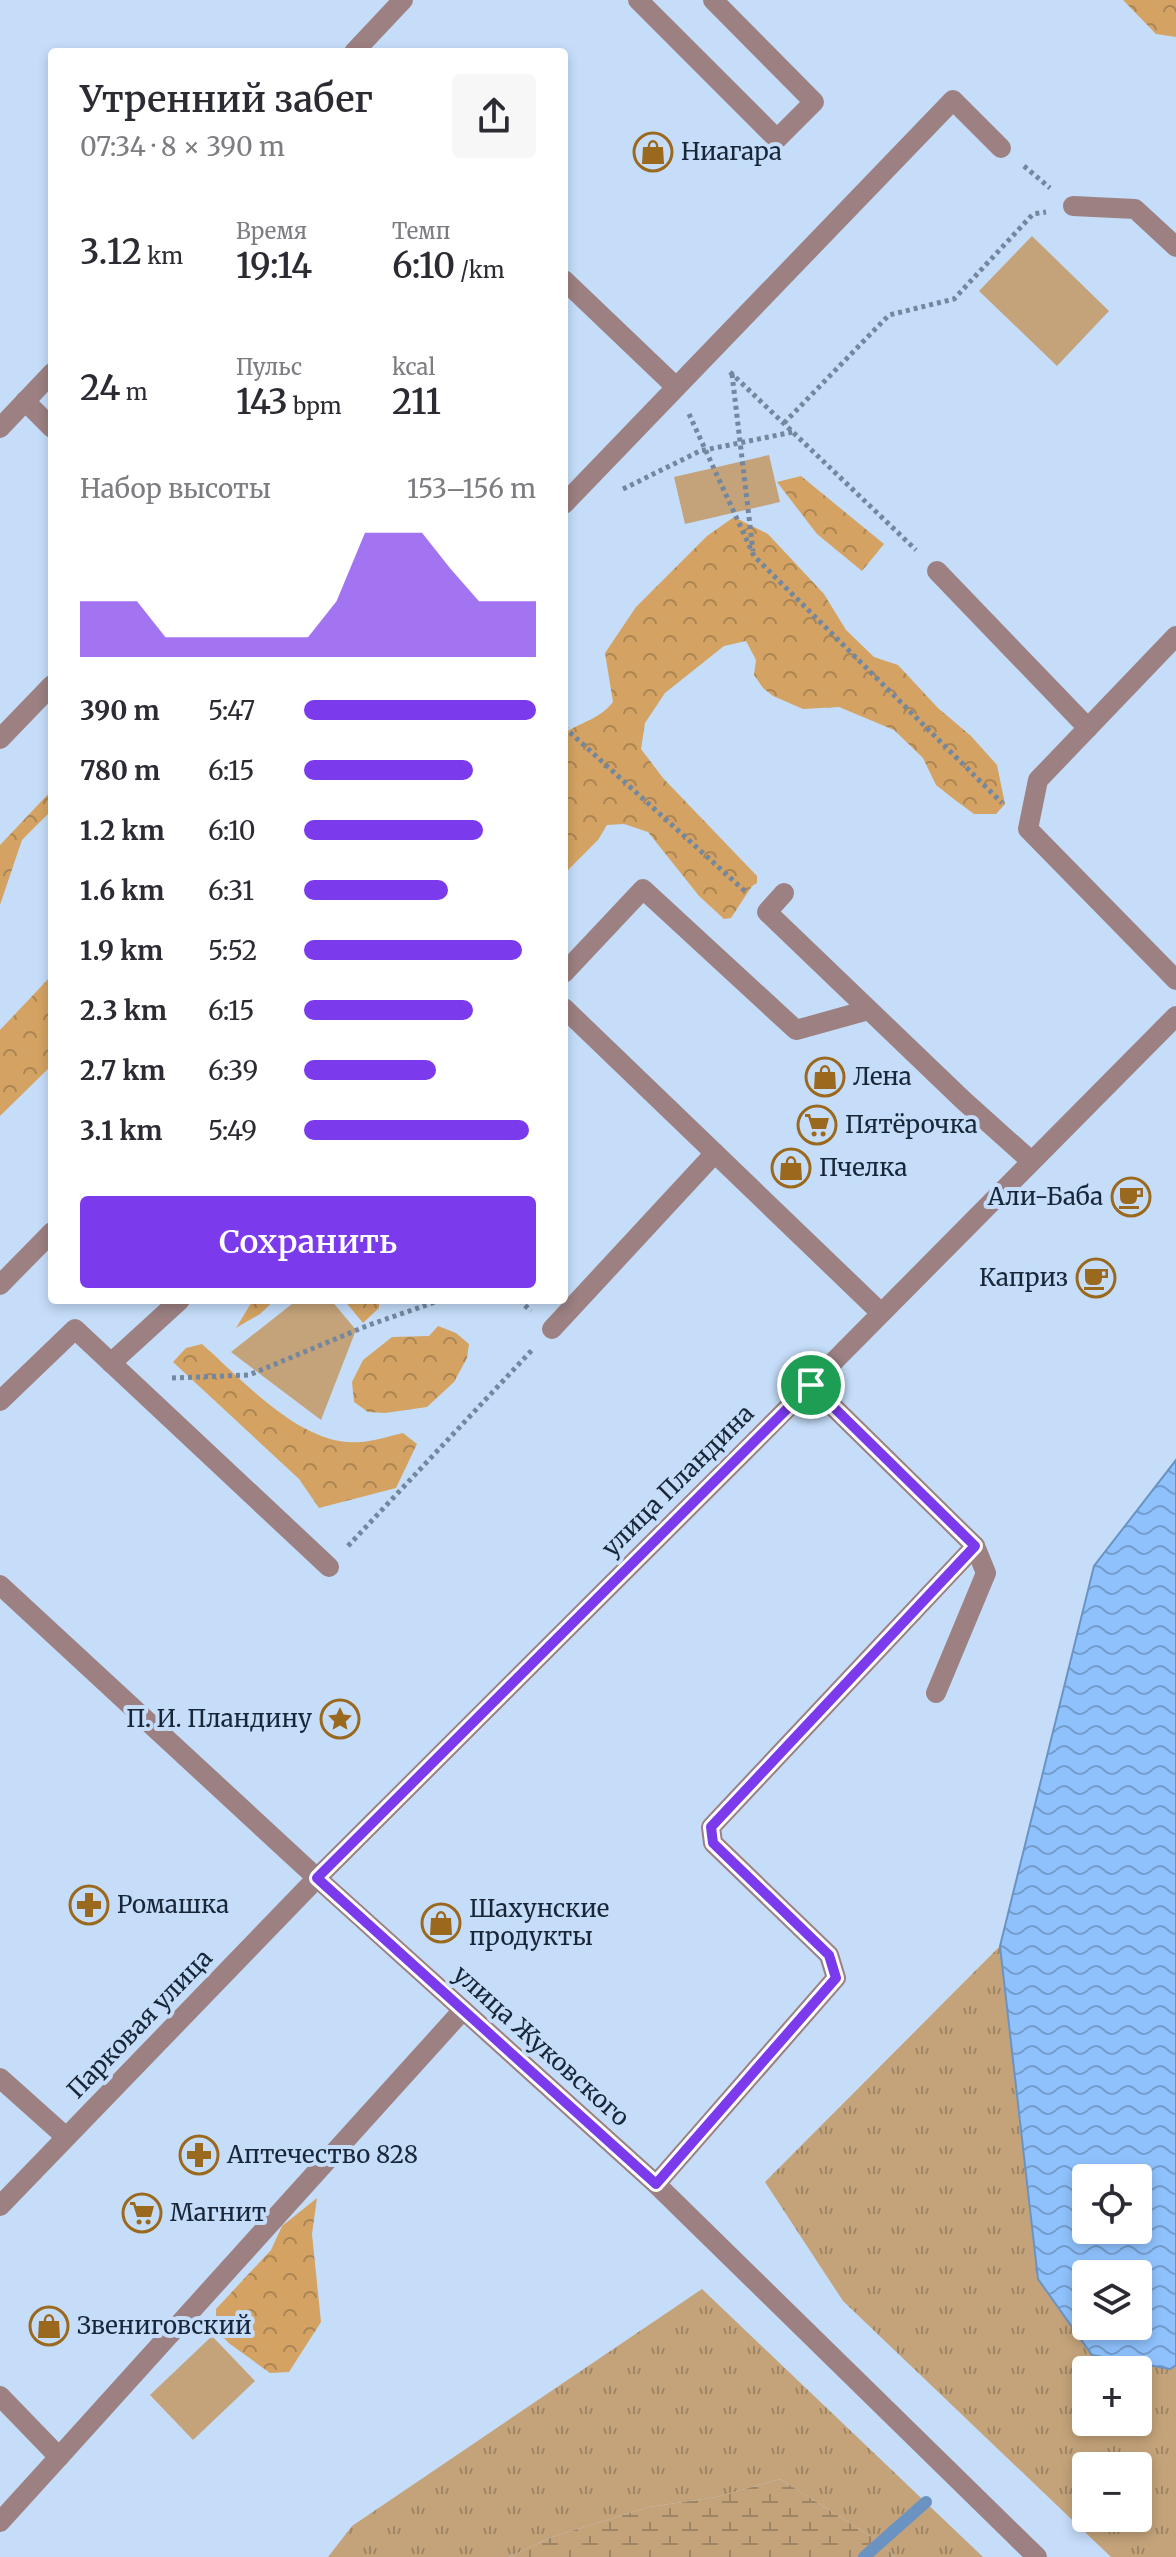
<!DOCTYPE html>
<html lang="ru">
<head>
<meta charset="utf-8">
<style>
  body { margin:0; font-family:Merriweather,serif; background:#f7f7f7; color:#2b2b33; height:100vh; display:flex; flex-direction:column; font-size:30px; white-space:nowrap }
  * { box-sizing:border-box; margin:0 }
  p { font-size:26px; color:#7c7c81 }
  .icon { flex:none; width:44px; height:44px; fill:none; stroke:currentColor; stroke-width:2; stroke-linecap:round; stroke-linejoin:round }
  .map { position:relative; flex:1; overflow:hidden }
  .side { position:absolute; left:48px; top:48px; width:520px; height:1256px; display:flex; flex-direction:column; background:#fff; border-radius:8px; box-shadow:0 4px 12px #0003 }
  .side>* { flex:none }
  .tools { position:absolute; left:1072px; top:2164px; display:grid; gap:16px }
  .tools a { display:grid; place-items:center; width:80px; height:80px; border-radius:8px; background:#fff; box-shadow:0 4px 12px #0003; font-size:40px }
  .pin { position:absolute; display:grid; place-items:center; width:68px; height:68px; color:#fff; margin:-34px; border:4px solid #fff; border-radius:50%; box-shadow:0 2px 8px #0007 }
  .round { display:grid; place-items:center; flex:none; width:84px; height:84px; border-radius:8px; background:#f7f7f7 }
  .summary { display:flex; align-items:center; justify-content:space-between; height:136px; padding:0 32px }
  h1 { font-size:36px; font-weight:600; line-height:60px }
  .metrics { display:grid; grid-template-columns:repeat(3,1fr); gap:12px; height:136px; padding:8px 32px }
  .metrics div { display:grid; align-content:center }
  .metrics b { font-size:34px; font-weight:600 }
  .metrics small { font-size:22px; font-weight:400 }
  .metrics p { font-size:22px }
  .chart { height:224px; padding:16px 32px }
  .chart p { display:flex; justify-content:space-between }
  .chart svg { width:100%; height:144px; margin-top:8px; fill:#7c3aed; opacity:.7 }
  .action { display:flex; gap:16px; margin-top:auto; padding:16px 32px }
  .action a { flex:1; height:92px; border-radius:8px; background:#7c3aed; color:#fff; font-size:32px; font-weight:600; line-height:92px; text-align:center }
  ul { padding:0 32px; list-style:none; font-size:26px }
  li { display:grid; grid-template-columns:128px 96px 1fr; align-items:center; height:60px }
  li i { height:20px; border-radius:10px; background:#7c3aed }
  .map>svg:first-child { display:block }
  .grass { fill:url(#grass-tufts); fill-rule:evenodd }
  .forest { fill:url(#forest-crowns) }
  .wetland { fill:url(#wetland-marsh) }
  .park { fill:#c4a37a }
  .water { fill:url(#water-waves); stroke:#6b93c2; stroke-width:2; fill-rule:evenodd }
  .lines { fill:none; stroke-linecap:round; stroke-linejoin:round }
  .stream { stroke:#6b93c2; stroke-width:12 }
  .path { stroke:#73879e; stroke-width:5; stroke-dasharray:4 4; stroke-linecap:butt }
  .minor { stroke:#9c8082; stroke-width:20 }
  .route-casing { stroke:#fff; stroke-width:16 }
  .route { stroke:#7c3aed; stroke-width:10 }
  .labels { text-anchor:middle; stroke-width:8; stroke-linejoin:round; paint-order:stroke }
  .poi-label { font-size:24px; fill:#172638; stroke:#c5ddf9; text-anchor:start }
  .street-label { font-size:24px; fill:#172638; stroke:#c5ddf9 }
</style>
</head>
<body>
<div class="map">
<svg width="1176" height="2557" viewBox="0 0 1176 2557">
  <defs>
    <pattern id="grass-tufts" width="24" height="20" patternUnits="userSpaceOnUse" patternTransform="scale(2)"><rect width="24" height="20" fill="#c4a37a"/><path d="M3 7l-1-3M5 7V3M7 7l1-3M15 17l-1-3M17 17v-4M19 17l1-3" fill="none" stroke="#9e8565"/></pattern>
    <pattern id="forest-crowns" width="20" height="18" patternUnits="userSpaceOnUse" patternTransform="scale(2)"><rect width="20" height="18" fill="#d4a363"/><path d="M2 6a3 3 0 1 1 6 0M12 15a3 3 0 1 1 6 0" fill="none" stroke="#ab8553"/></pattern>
    <pattern id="wetland-marsh" width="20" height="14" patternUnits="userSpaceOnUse" patternTransform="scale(2)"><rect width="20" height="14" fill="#c4a37a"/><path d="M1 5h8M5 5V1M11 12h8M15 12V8" fill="none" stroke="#9e8565"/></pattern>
    <pattern id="water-waves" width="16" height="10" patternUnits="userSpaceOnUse" patternTransform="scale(2)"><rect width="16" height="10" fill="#8fc2fd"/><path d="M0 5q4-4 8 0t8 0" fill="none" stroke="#749dce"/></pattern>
  </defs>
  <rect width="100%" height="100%" fill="#c5ddf9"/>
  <g class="grass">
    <path d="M1000,1946L1038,2279L1092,2355L1170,2369L1176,2365V2557H1111L843,2301L765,2182ZM1086,2370H1138V2422H1086ZM1086,2466H1138V2518H1086Z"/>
    <polygon points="702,2289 983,2557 895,2557 880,2542 780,2479 717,2497 649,2507 552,2537 509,2557 328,2557 352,2526"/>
  </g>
  <g class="forest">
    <polygon points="1123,0 1176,0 1176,37 1156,34"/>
    <polygon points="801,476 884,544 862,571 817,534 777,482"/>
    <path d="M734,517L768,534L824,594L846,630L874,657L898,665L938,708L971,736L997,765L1005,804L996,814H974L955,800L936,785L923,758L894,730L839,707L803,709L773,696L763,688L754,675L756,660L746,641L724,646L665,693L645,723L641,749L663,778L757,876V883L752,886L731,918L724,919L699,896L648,832L624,824L607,825L598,840L564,874V733C582,722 601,718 613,702L605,653L636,607L707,536Z"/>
    <polygon points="52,790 52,810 22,840 0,905 0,845"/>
    <polygon points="52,975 52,1065 0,1116 0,1030"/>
    <polygon points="253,1300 275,1300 260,1314 236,1328"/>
    <polygon points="344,1300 379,1300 379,1308 363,1323"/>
    <polygon points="438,1326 456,1333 469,1344 467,1358 454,1382 427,1407 385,1413 368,1412 354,1402 352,1382 363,1360 392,1337 429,1336"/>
    <path d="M202,1344C243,1380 302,1448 361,1442C375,1441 389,1436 403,1433L417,1444L396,1488L319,1508L299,1479L173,1362L186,1348Z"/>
    <polygon points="317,2198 312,2234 321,2322 289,2372 270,2373 230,2344 217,2331 216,2309 271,2250 282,2226"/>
  </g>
  <polygon class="wetland" points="780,2479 880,2542 895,2557 509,2557 552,2537 649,2507 717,2497"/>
  <g class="park">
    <polygon points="1032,236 1109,311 1057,366 979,291"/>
    <polygon points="769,455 780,502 685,524 674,477"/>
    <polygon points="297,1300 331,1300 356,1330 321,1420 231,1352"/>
    <polygon points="212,2336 255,2381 193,2440 150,2395"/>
  </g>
  <path class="water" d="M1176,1460V2365L1170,2369L1092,2355L1038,2279L1000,1946L1094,1566ZM1086,2178H1138V2230H1086ZM1086,2274H1138V2326H1086Z"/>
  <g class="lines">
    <polyline class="stream" points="864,2557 926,2502"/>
    <g class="path">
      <polyline points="1024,166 1050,188"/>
      <polyline points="730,372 916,550"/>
      <polyline points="732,374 753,551"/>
      <polyline points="689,414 754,556 1002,803"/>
      <polyline points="784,423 889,315 954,299 1033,214 1046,212"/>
      <polyline points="623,489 700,451 793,432"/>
      <polyline points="564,727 747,893"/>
      <polyline points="519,1300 531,1311"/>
      <polyline points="172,1378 249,1375 369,1325 441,1300"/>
      <polyline points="348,1546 533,1349"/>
    </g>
    <g class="minor">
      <polyline points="638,0 777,139 814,102 713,0"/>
      <polyline points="354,52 403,0"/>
      <polyline points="1073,206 1135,209 1176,247"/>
      <polyline points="564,280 676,387"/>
      <polyline points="25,401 52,428"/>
      <polyline points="0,428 52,373"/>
      <polyline points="564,504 953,100 1001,148"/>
      <polyline points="937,571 1088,728"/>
      <polyline points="1176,636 1038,780 1028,829 1176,980"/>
      <polyline points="0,739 52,685"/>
      <polyline points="784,893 767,912 963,1100 1031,1161"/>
      <polyline points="564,973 643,889 796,1030 868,1010"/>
      <polyline points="564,1008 881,1313"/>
      <polyline points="0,1285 52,1232"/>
      <polyline points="552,1329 715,1153"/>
      <polyline points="111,1363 180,1300"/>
      <polyline points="811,1385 975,1546 986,1573 936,1693"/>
      <polyline points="0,1401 75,1329 329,1567"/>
      <polyline points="0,1585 317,1878 656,2184 1037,2557"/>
      <polyline points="0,2078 66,2137"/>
      <polyline points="656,2184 836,1978 829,1955 713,1843 711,1827 975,1546"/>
      <polyline points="0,2206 317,1878 747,1449 1176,1016"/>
      <polyline points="0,2396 59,2457 0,2522"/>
      <polyline points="59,2457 463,2010"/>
    </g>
  </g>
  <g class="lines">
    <defs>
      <polygon id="route" points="811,1385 975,1546 711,1827 713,1843 829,1955 836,1978 656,2184 317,1878"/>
    </defs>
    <use href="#route" class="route-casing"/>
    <use href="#route" class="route"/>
  </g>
  <defs>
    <symbol id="shop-ring" viewBox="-11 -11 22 22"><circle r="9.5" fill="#c5ddf9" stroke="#9b691e" stroke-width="1.5"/><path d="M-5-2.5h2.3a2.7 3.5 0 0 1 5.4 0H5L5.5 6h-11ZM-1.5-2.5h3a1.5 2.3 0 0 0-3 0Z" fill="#9b691e"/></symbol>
    <symbol id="supermarket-ring" viewBox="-11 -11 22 22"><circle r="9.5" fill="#c5ddf9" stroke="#9b691e" stroke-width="1.5"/><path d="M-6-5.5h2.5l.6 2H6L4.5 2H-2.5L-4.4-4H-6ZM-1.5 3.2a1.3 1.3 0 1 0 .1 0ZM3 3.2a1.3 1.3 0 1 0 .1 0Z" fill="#9b691e"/></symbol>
    <symbol id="cafe-ring" viewBox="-11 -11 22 22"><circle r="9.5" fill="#c5ddf9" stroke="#9b691e" stroke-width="1.5"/><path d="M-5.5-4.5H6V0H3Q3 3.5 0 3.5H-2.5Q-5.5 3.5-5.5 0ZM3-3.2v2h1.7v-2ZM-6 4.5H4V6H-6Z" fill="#9b691e"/></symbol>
    <symbol id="sight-ring" viewBox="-11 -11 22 22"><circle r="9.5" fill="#c5ddf9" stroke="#9b691e" stroke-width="1.5"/><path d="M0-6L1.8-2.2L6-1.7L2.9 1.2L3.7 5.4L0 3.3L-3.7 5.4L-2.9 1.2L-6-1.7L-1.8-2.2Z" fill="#9b691e"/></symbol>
    <symbol id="pharmacy-ring" viewBox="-11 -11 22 22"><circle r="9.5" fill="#c5ddf9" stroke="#9b691e" stroke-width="1.5"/><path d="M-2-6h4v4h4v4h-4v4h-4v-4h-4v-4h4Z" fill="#9b691e"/></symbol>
  </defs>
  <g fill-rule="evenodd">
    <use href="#shop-ring" x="631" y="130" width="44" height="44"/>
    <use href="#shop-ring" x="803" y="1055" width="44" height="44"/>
    <use href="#supermarket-ring" x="795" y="1103" width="44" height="44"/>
    <use href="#shop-ring" x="769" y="1146" width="44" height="44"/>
    <use href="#cafe-ring" x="1109" y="1175" width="44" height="44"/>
    <use href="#cafe-ring" x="1074" y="1256" width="44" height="44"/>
    <use href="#sight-ring" x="318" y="1697" width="44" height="44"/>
    <use href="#pharmacy-ring" x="67" y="1883" width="44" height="44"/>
    <use href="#shop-ring" x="419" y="1901" width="44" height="44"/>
    <use href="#pharmacy-ring" x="177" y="2133" width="44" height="44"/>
    <use href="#supermarket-ring" x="120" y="2191" width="44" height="44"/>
    <use href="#shop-ring" x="27" y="2304" width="44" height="44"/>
  </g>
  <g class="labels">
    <g class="poi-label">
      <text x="681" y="160">Ниагара</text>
      <text x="853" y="1085">Лена</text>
      <text x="845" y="1133">Пятёрочка</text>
      <text x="819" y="1176">Пчелка</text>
      <text x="1103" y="1205" text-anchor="end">Али-Баба</text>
      <text x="1068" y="1286" text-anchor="end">Каприз</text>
      <text x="312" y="1727" text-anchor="end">П. И. Пландину</text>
      <text x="117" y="1913">Ромашка</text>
      <text x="469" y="1917">Шахунские<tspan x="469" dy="28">продукты</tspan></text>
      <text x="227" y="2163">Аптечество 828</text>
      <text x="170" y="2221">Магнит</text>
      <text x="77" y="2334">Звениговский</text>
    </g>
    <g class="street-label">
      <text transform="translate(678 1481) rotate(-45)" y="8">улица Пландина</text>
      <text transform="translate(140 2024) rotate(-46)" y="8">Парковая улица</text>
      <text transform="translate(541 2046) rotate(42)" y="8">улица Жуковского</text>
    </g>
  </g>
</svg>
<div class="tools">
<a><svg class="icon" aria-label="locate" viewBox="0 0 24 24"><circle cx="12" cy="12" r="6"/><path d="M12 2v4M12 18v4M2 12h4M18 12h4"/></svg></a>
<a><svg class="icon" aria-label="layers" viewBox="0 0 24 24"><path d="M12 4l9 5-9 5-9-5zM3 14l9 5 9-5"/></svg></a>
<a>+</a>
<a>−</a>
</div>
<div class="pin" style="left:811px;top:1385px;background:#1e9e55"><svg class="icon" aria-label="arrive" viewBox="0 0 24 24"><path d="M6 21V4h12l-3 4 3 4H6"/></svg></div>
<section class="side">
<div class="summary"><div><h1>Утренний забег</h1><p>07:34 · 8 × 390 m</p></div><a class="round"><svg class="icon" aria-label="share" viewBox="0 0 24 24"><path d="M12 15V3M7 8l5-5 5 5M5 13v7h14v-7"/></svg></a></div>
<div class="metrics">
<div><b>3.12<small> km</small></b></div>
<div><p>Время</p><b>19:14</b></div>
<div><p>Темп</p><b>6:10<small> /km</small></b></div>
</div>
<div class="metrics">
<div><b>24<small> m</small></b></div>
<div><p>Пульс</p><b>143<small> bpm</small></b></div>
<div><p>kcal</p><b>211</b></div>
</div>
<div class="chart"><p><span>Набор высоты</span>153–156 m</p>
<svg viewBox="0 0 160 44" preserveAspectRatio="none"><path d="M0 44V27L10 27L20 27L30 38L40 38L50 38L60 38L70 38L80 38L90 27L100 6L110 6L120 6L130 17L140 27L150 27L160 27V44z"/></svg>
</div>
<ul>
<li><b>390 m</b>5:47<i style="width:100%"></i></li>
<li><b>780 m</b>6:15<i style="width:73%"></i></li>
<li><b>1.2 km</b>6:10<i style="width:77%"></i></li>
<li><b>1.6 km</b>6:31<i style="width:62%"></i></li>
<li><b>1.9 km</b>5:52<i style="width:94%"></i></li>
<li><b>2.3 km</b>6:15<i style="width:73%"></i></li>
<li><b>2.7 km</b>6:39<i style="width:57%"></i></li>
<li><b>3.1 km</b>5:49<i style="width:97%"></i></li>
</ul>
<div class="action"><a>Сохранить</a></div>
</section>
</div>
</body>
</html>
